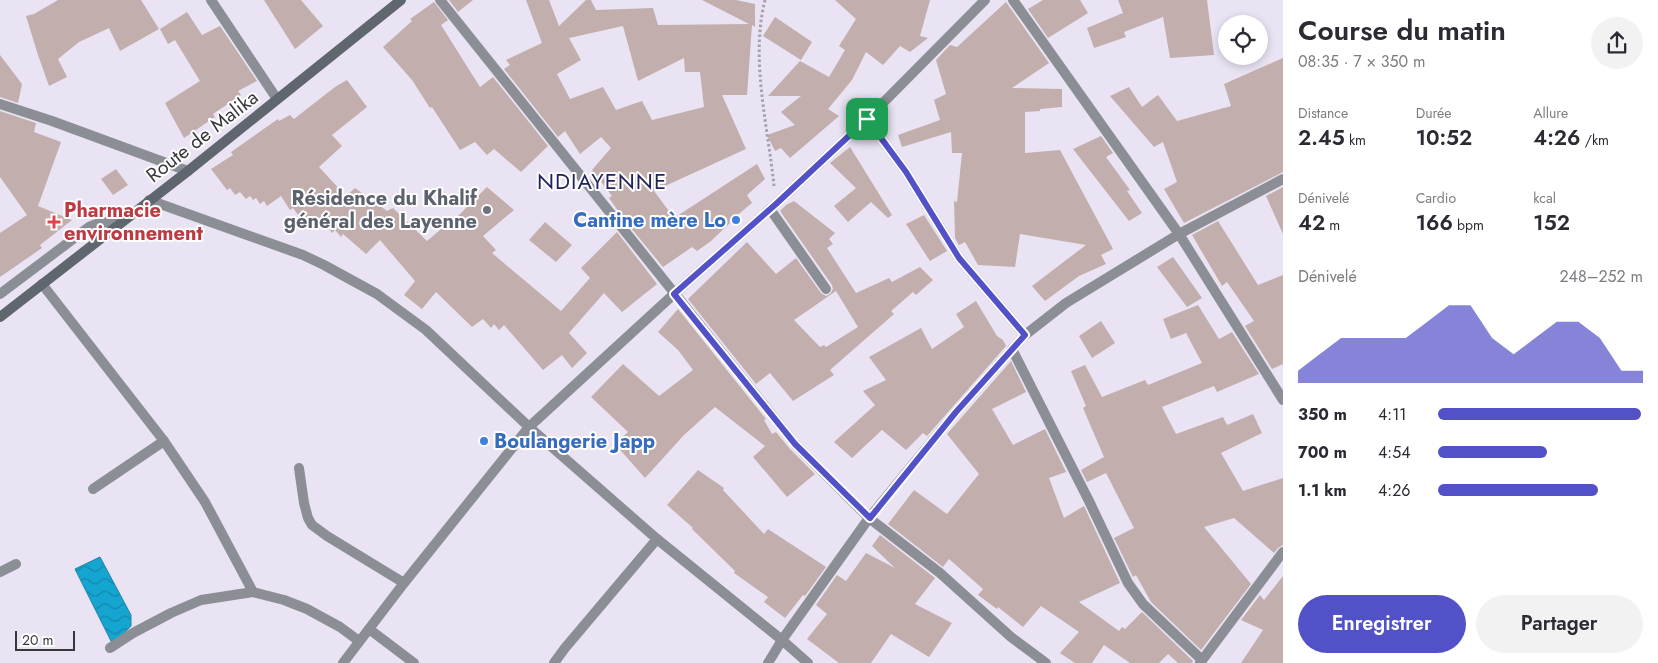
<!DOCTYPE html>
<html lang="fr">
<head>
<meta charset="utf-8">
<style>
  body { margin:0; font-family:Jost,sans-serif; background:#f2f2f3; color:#2b2b33; height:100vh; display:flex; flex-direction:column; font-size:19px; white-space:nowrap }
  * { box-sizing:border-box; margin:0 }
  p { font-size:16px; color:#7c7c81 }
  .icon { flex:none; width:28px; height:28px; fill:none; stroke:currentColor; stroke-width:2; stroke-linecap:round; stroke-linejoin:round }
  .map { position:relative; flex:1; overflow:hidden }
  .sheet { display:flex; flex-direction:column; background:#fff; width:375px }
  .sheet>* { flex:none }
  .controls { position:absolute; left:1218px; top:15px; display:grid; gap:10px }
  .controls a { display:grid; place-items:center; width:50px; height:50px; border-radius:50%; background:#fff; box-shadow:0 2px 8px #0003; font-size:25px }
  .scale { position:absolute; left:15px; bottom:12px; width:60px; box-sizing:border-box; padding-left:5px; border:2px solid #39373d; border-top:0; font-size:14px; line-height:18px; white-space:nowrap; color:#39373d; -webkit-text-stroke:4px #fff; paint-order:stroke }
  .pin { position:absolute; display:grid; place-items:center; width:42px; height:42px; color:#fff; margin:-21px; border-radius:10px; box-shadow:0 2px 8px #0006 }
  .round { display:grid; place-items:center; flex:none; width:52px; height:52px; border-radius:26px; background:#f2f2f3 }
  .headline { display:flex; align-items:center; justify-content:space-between; height:85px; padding:0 15px }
  h1 { font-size:28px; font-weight:600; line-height:38px }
  .figures { display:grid; grid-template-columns:repeat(3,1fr); gap:8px; height:85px; padding:5px 15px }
  .figures div { display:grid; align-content:center }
  .figures b { font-size:21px; font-weight:600 }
  .figures small { font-size:14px; font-weight:400 }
  .figures p { font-size:14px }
  .chart { height:140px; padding:10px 15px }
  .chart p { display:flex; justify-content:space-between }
  .chart svg { width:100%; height:90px; margin-top:5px; fill:#5251c8; opacity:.7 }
  .primary-button { display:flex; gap:10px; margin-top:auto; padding:10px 15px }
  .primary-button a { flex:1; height:58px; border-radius:30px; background:#5251c8; color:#fff; font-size:20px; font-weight:600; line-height:58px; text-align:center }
  .primary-button a+a { background:#f2f2f3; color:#2b2b33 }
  ul { padding:0 15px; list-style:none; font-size:16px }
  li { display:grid; grid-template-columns:80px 60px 1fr; align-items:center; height:38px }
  li i { height:12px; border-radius:6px; background:#5251c8 }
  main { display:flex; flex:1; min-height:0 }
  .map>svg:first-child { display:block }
  .water { fill:url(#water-waves); stroke:#2084a5 }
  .building { fill:#c2afad; fill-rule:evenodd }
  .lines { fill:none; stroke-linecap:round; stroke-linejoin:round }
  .path { stroke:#a5a0ac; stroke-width:3; stroke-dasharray:2.5 2.5; stroke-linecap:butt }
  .minor { stroke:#8b8f95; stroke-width:10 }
  .tertiary { stroke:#8b8f95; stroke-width:10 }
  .secondary { stroke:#60666e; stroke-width:10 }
  .route-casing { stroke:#fff; stroke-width:10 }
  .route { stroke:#5251c8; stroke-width:6 }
  .worship-dot { fill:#6b7280; stroke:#fff; stroke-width:2 }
  .shop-dot { fill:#3f7fe0; stroke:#fff; stroke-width:2 }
  .health-dot { fill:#e0444e; stroke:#fff; stroke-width:2 }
  .labels { text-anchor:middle; stroke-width:4; stroke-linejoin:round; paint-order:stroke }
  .street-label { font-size:20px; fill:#39373d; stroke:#fff }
  .worship-label { font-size:20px; font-weight:bold; fill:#5b616d; stroke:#fff; text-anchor:end }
  .health-label { font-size:20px; font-weight:bold; fill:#be3a42; stroke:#fff; text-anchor:start }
  .shop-label { font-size:20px; font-weight:bold; fill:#366cbe; stroke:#fff; text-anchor:end }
  .quarter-label { font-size:22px; letter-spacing:1px; fill:#22225c; stroke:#fff }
</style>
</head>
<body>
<main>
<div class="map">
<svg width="1283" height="663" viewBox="0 0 1283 663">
  <defs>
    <pattern id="water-waves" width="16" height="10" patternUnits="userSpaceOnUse" patternTransform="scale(1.25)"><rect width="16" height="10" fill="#15a5d1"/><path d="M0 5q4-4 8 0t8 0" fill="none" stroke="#1487ab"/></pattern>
  </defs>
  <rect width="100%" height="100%" fill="#e9e3f3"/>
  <polygon class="water" points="100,557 131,615 131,626 113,645 75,569"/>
  <g class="building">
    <polygon points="58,0 141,0 159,29 120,51 109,28 79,42 58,59 67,77 49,86 38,55 26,16 34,14"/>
    <polygon points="264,0 301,0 323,26 295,49"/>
    <polygon points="449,0 473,0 458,12"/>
    <path d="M526,0H549L559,26L586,0H591L596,10L653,8L658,25L749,24L702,0H736L755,4V27L752,25L747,95H722L746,149L654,191L674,218L757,164L765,179L747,195L752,203L729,222L730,223L711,241L697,251L692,247L663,267L626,222L609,198L612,196L592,170L611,148L601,137L580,154L565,131L558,137L504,69L510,65L506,60L542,43ZM623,26L638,81L684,58L685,72H700L704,107L652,120L642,101L616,110L603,87L570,99L557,74L581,60L569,38Z"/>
    <polygon points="835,0 930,0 920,36 928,38 910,52 900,46 883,65 866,52 852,80 828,109 839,116 790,158 781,148 775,151 767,135 795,125 781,112 801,96 768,96 800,61 829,77 845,50 839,46 856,19"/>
    <polygon points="1043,0 1080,0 1088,13 1048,38 1028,9"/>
    <polygon points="1118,0 1207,0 1214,55 1170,58 1163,17 1124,32 1126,37 1094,48 1087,28 1123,13"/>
    <polygon points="434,2 448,20 441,25 480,87 493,77 548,146 521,172 494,149 487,155 475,142 460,150 432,107 430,108 412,80 383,47 412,21 410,19"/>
    <polygon points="1006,2 1049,63 1012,88 1062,89 1062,107 1040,109 1040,111 1025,112 1025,153 1060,150 1113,249 1101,255 1106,264 1079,276 1045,301 1032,286 1086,245 1020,234 1015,267 978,265 965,242 959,245 955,238 954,201 957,202 962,153 952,153 951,132 902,147 898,135 940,120 934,100 946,94 936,60 950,45 957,47"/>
    <polygon points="187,12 202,35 220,26 257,81 238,91 241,95 213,114 215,117 184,138 165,103 200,81 175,40 168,44 160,29"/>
    <polygon points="775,17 812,42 801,60 763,36"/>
    <polygon points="0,55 22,84 18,103 0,97"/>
    <polygon points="1283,58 1283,172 1184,223 1164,189 1177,182 1163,142 1154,147 1110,96 1129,87 1142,107 1158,95 1177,121 1231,106 1224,84"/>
    <polygon points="347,80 367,107 332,135 342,146 319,167 346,196 355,188 387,211 393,208 427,241 454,218 455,219 487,187 514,210 483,236 496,250 492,253 561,311 590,278 581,268 617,232 657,284 622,312 604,293 569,333 587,353 572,368 562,355 543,370 504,325 499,330 494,324 491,328 483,319 472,327 436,292 422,309 404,295 415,281 380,240 366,254 343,234 341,237 335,230 332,233 327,226 324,228 316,219 309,223 304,217 301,219 293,208 290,210 281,196 267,206 264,201 260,204 256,198 253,200 250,196 246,199 240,192 235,195 230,188 227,190 211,169 233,155 231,152 278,119 279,121 290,115 294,119 335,87"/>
    <polygon points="0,111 36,123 34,132 61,142 38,206 72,220 40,245 42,248 0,277 0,233 27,215 0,177"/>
    <polygon points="1101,136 1113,153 1106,157 1130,190 1127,191 1142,213 1129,221 1073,149"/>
    <polygon points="850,147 892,215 888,218 871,202 848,222 834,206 856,188 830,163"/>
    <polygon points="116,169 128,185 113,195 101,179"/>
    <polygon points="1283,187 1283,234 1266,196"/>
    <path d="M794,201L835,233L829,239L833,244L827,248L856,293L889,278L892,282L920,267L933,280L916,295L913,292L891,311L894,314L830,370L834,375L793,401L770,373L756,384L688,299L747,242L776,274L796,258L821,293L826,296L830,294L833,289L832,285L780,211L786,205ZM836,291L858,327L826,347L824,345L820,347L794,320Z"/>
    <polygon points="924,215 947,251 930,261 906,224"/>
    <polygon points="1218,221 1258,285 1283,275 1283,364 1272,369 1245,326 1254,321 1227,282 1222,286 1192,235"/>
    <polygon points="545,222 572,245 556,262 529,240"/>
    <polygon points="1173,257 1202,298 1187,307 1157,267"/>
    <polygon points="976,301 997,336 1003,340 1006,346 927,436 923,433 906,450 882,430 852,458 834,442 875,405 863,391 886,380 869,357 921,328 932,349 964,327 956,314"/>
    <polygon points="1198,305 1219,339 1232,332 1259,374 1217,392 1214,386 1162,407 1176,434 1223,417 1227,425 1253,414 1262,433 1221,453 1243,491 1283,478 1283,545 1278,548 1274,553 1234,518 1204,527 1251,584 1201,650 1151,602 1136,575 1133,577 1114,538 1134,528 1106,473 1087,482 1081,470 1104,457 1083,408 1086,406 1071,371 1085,365 1102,397 1145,380 1148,385 1202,363 1186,333 1171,339 1163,319"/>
    <polygon points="678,309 766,419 764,420 772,434 776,432 790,449 815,474 787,497 753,457 765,446 715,407 684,435 645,478 615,444 628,432 591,397 623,364 659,396 693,370 678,350 658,332"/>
    <polygon points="1101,321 1115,343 1092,358 1079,336"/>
    <polygon points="1011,361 1026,392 992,409 1013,445 1045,429 1066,472 1049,478 1064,518 1084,506 1120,583 1079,602 1119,631 1122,627 1125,629 1142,612 1193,661 1192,663 1178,663 1168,654 1159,663 1130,663 1104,645 1092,663 1075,663 1060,653 1079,632 1041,606 1023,627 998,607 997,609 978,595 983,589 949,559 943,567 888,524 914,490 947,514 979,474 947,434"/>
    <polygon points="698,470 724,488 723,490 764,534 768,529 826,567 805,596 803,595 785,618 764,602 768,597 734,573 735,571 692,529 693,528 667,505"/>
    <polygon points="880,535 935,578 915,604 952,623 929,657 891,634 871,663 839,663 807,639 827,614 816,605 837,575 846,581 866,553 895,568 872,546"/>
    <polygon points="1283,576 1283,663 1241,663 1263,630 1241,620 1260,595 1264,600"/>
  </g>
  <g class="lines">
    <path class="path" d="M765,0C750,59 768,126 774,186"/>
    <g class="minor">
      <polyline points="211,0 277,99"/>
      <polyline points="440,0 795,444 869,518 940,573 1011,637 1046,663"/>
      <polyline points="1013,0 1179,234 1283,400"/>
      <polyline points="0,104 52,121 188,171"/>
      <polyline points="867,119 906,172 959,258 1025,335"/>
      <polyline points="770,209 826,289"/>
      <polyline points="42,284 164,441 205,502 253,592"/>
      <path d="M0,294L89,227C100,221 108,222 120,223"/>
      <polyline points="1012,349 1089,501 1128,583 1143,604 1202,660"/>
      <polyline points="299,468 304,503 308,518 312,525 327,536 404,583"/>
      <polyline points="93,489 164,441"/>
      <polyline points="0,572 16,564"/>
      <polyline points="369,629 414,663"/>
      <polyline points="110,648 133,633 171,613 201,600 253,592 284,600 307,609 340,627 359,641"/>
      <polyline points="343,663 404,583 529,427 674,294 776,204 867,119 985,0"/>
      <polyline points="554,663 565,648 657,539"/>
      <polyline points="768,663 782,640 869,518 956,412 1025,335 1066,303 1179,234 1283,179"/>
      <polyline points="1200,663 1283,552"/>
    </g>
    <polyline class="tertiary" points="149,200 303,255 324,265 377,294 426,330 529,427 657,539 782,640 808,663"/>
    <polyline class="secondary" points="0,317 188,171 401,0"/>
  </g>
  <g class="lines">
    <defs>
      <polygon id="route" points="867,119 906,172 959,258 1025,335 956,412 870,518 795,444 674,294 776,204"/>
    </defs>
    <use href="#route" class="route-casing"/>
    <use href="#route" class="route"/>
  </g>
  <circle class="worship-dot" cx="487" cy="210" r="5"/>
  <g class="shop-dot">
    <circle cx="736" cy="220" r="5"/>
    <circle cx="484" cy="441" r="5"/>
  </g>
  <path class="health-dot" d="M51.5 214.5h5v5h5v5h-5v5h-5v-5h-5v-5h5z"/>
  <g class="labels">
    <g class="street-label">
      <text transform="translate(202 136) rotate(-38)" y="7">Route de Malika</text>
    </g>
    <g class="worship-label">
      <text x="477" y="205">Résidence du Khalif<tspan x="477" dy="23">général des Layenne</tspan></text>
    </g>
    <g class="health-label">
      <text x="64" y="217">Pharmacie<tspan x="64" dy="23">environnement</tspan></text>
    </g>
    <g class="shop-label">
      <text x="726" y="227">Cantine mère Lo</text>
      <text x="494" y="448" text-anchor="start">Boulangerie Japp</text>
    </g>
    <g class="quarter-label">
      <text x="602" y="189">NDIAYENNE</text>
    </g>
  </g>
</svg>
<div class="controls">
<a><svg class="icon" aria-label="locate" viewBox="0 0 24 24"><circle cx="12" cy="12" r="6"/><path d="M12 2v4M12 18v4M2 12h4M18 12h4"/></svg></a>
</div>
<div class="scale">20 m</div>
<div class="pin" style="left:867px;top:119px;background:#1e9e55"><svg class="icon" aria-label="arrive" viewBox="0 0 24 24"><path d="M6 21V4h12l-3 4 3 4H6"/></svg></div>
</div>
<section class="sheet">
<div class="headline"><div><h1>Course du matin</h1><p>08:35 · 7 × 350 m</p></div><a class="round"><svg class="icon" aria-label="share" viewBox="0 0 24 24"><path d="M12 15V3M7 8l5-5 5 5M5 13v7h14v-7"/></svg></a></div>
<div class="figures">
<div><p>Distance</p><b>2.45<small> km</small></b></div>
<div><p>Durée</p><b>10:52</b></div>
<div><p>Allure</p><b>4:26<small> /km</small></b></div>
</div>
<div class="figures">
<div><p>Dénivelé</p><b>42<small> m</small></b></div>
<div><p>Cardio</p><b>166<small> bpm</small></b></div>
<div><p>kcal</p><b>152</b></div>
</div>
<div class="chart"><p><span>Dénivelé</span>248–252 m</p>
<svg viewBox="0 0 160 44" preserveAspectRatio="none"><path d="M0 44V38L10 30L20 22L30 22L40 22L50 22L60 14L70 6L80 6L90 22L100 30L110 22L120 14L130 14L140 22L150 38L160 38V44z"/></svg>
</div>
<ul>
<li><b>350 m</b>4:11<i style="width:99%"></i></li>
<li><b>700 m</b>4:54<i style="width:53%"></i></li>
<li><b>1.1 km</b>4:26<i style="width:78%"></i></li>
</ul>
<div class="primary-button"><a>Enregistrer</a><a>Partager</a></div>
</section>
</main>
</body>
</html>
